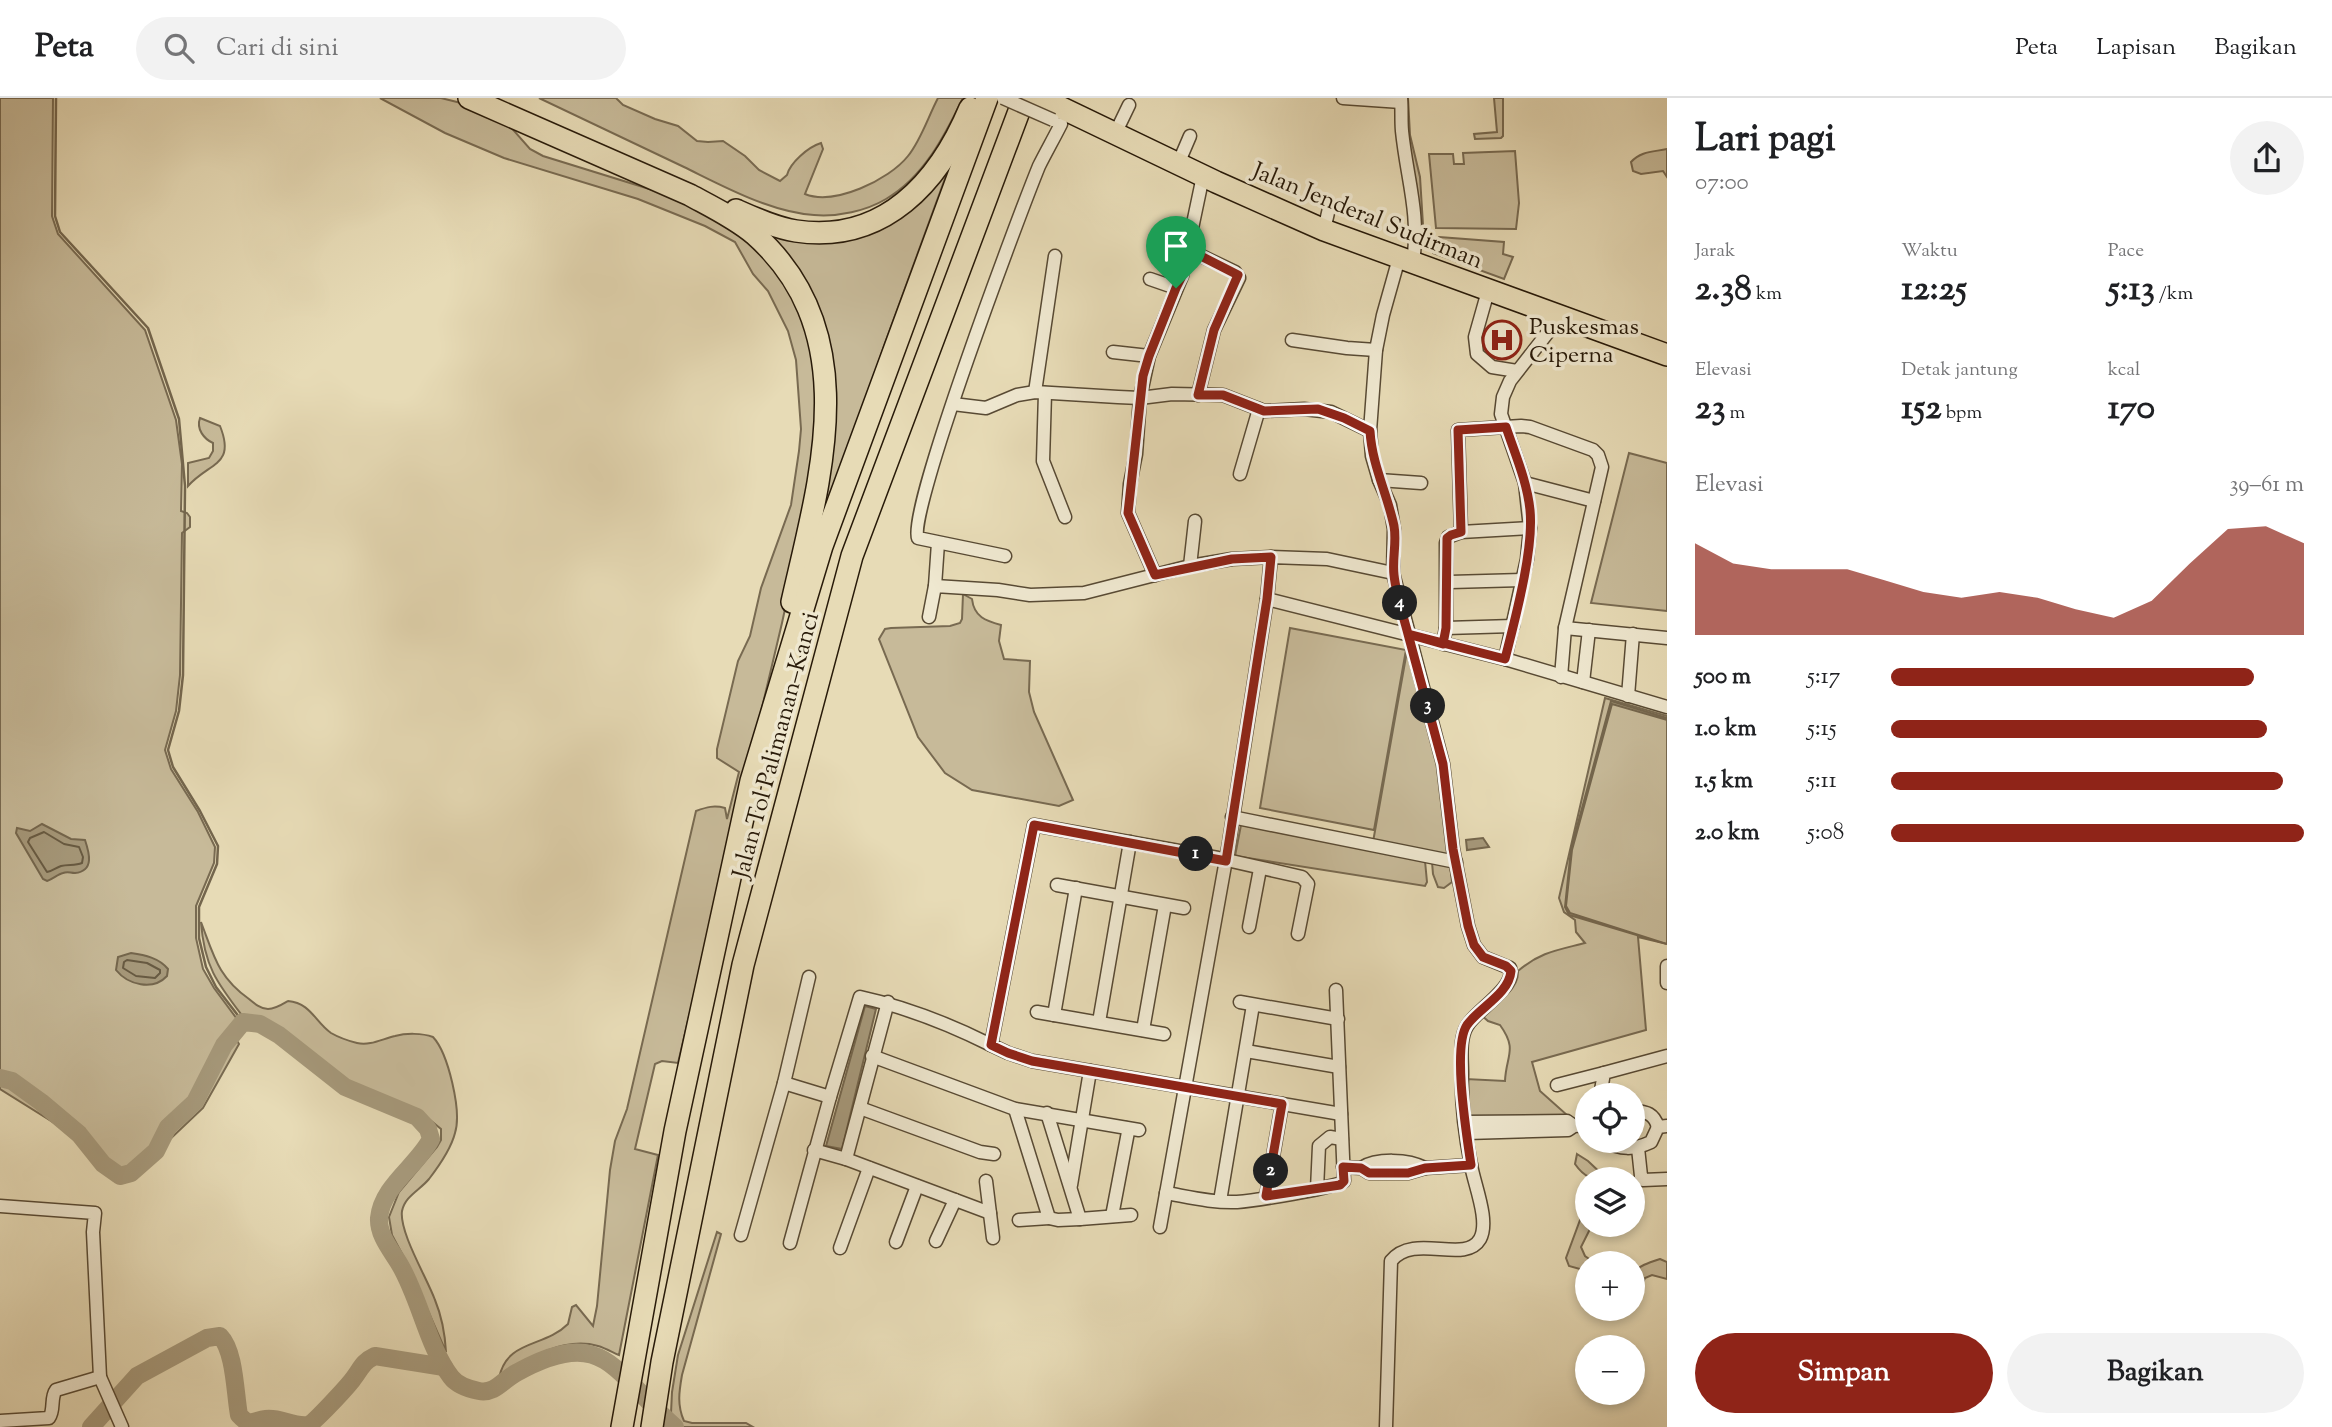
<!DOCTYPE html>
<html lang="id">
<head>
<meta charset="utf-8">
<style>
  body { margin:0; font-family:"Sorts Mill Goudy",serif; background:#f2f2f2; color:#202124; height:100vh; display:flex; flex-direction:column; font-size:26px; white-space:nowrap }
  * { box-sizing:border-box; margin:0 }
  p { font-size:23px; color:#757577 }
  .icon { flex:none; width:38px; height:38px; fill:none; stroke:currentColor; stroke-width:2; stroke-linecap:round; stroke-linejoin:round }
  .map { position:relative; flex:1; overflow:hidden }
  .panel { display:flex; flex-direction:column; background:#fff; width:665px }
  .panel>* { flex:none }
  .buttons { position:absolute; left:1575px; top:985px; display:grid; gap:14px }
  .buttons a { display:grid; place-items:center; width:70px; height:70px; border-radius:50%; background:#fff; box-shadow:0 4px 10px #0003; font-size:35px }
  .pin { position:absolute; display:grid; place-items:center; width:60px; height:60px; color:#fff; margin:-72px -30px; border-radius:50% 50% 50% 0; rotate:-45deg; box-shadow:0 0 7px #0007 }
  .pin .icon { rotate:45deg }
  .km { position:absolute; width:35px; height:35px; margin:-18px; border-radius:50%; background:#222; color:#fff; font-size:19px; line-height:35px; text-align:center }
  .round { display:grid; place-items:center; flex:none; width:74px; height:74px; border-radius:37px; background:#f2f2f2 }
  .head { display:flex; align-items:center; justify-content:space-between; height:119px; padding:0 28px }
  h1 { font-size:38px; font-weight:700; line-height:52px }
  .stats { display:grid; grid-template-columns:repeat(3,1fr); gap:10px; height:119px; padding:7px 28px }
  .stats div { display:grid; align-content:center }
  .stats b { font-size:35px; font-weight:700 }
  .stats small { font-size:19px; font-weight:400 }
  .stats p { font-size:19px }
  .chart { height:196px; padding:14px 28px }
  .chart p { display:flex; justify-content:space-between }
  .chart svg { width:100%; height:126px; margin-top:7px; fill:#8f2418; opacity:.7 }
  .cta { display:flex; gap:14px; margin-top:auto; padding:14px 28px }
  .cta a { flex:1; height:80px; border-radius:42px; background:#8f2418; color:#fff; font-size:28px; font-weight:700; line-height:80px; text-align:center }
  .cta a+a { background:#f2f2f2; color:#202124 }
  ul { padding:0 28px; list-style:none; font-size:23px }
  li { display:grid; grid-template-columns:112px 84px 1fr; align-items:center; height:52px }
  li i { height:18px; border-radius:9px; background:#8f2418 }
  header { display:flex; align-items:center; gap:42px; box-sizing:border-box; height:98px; padding:0 35px; background:#fff; border-bottom:2px solid #e0e0e0 }
  header strong { font-size:33px }
  nav { display:flex; gap:38px; margin-inline-start:auto; font-size:24px }
  .search { width:490px; height:63px; background:#f2f2f2; display:flex; align-items:center; gap:18px; box-sizing:border-box; padding:0 24px; border-radius:38px; color:#757577; font-size:26px }
  main { display:flex; flex:1; min-height:0 }
  .map>svg:first-child { display:block }
  .green { fill:#c7ba99; stroke:#786a51; stroke-width:2 }
  .water { fill:#a6997b; stroke:#74664d; stroke-width:2 }
  .lines { fill:none; stroke-linecap:round; stroke-linejoin:round }
  .shore { stroke:#675a42; stroke-width:2 }
  .stream { stroke:#74664d; stroke-width:2.5 }
  .river { stroke:#a6997b; stroke-width:18 }
  .street-casing { stroke:#584a34; stroke-width:15 }
  .highway-casing { stroke:#281a09; stroke-width:24 }
  .street { stroke:#efe8d0; stroke-width:12 }
  .highway { stroke:#e7dbb6; stroke-width:21 }
  .street-bridge-casing { stroke:#584a34; stroke-width:15; stroke-linecap:butt }
  .street-bridge { stroke:#efe8d0; stroke-width:12 }
  .route-casing { stroke:#fff; stroke-width:14 }
  .route { stroke:#8f2418; stroke-width:9 }
  .labels { text-anchor:middle; stroke-width:7; stroke-linejoin:round; paint-order:stroke }
  .street-label { font-size:24px; fill:#281a09; stroke:#efe8d0 }
  .poi-label { font-size:24px; fill:#281a09; stroke:#efe8d0; text-anchor:start }
</style>
</head>
<body>
<header>
<strong>Peta</strong>
<div class="search"><svg class="icon" aria-label="search" viewBox="0 0 24 24"><circle cx="10" cy="10" r="6"/><path d="M15 15l6 6"/></svg>Cari di sini</div>
<nav><a>Peta</a><a>Lapisan</a><a>Bagikan</a></nav>
</header>
<main>
<div class="map">
<svg width="1667" height="1329" viewBox="0 0 1667 1329">
  <rect width="100%" height="100%" fill="#e7dbb6"/>
  <filter id="stains"><feTurbulence type="fractalNoise" baseFrequency=".00286" numOctaves="4"/><feColorMatrix values="0 0 0 0 .2 0 0 0 0 .09 0 0 0 0 .02 0 0 0 .5 -.17"/></filter>
  <radialGradient id="worn" r=".72"><stop offset=".6" stop-color="#630" stop-opacity="0"/><stop offset="1" stop-color="#630" stop-opacity=".3"/></radialGradient>
  <g class="green">
    <polygon points="0,0 53,0 52,118 58,136 145,232 176,322 182,366 181,413 187,415 190,419 190,429 182,435 180,577 176,613 165,652 171,671 198,714 215,749 214,765 196,808 196,840 203,871 214,890 237,921 231,933 239,946 203,1010 125,1084 75,1038 0,991"/>
    <path d="M380,0H441L461,5L508,26L530,51L543,58L672,98L736,133L778,172L806,221L821,306L804,423L782,525L678,965L662,963L655,966L635,1051L658,1057L619,1257C612,1254 605,1250 598,1248C564,1238 525,1261 499,1280C507,1241 544,1250 568,1226L572,1209L576,1207L593,1228L597,1208L610,1072L615,1043L627,1011L696,713C707,709 714,707 725,710L727,721L739,674L717,660V651L738,563L750,538L761,490L791,407L799,353L801,331L796,262L788,233L768,193L753,176L735,144L705,128L638,101L504,60L445,35Z"/>
    <path d="M539,0H616L623,7L655,21L678,28L697,43L708,44L723,43L745,58L759,72L780,83L787,77C790,65 808,49 821,45L823,51L805,96C834,108 889,82 908,58C921,42 928,19 938,0H963C945,37 924,79 886,101C866,113 838,119 814,117C770,114 723,88 684,69C635,46 587,23 539,0Z"/>
    <polygon points="1405,0 1408,0 1410,37 1420,79 1424,143 1419,142 1416,84 1408,49"/>
    <polygon points="1494,0 1503,0 1503,38 1501,40 1475,41 1474,36 1497,34"/>
    <path d="M1667,51V79L1663,73L1641,76L1633,73L1631,64C1641,53 1653,54 1667,51Z"/>
    <polygon points="1515,53 1519,105 1516,131 1436,130 1429,56 1453,56 1454,66 1464,66 1463,55"/>
    <polygon points="943,73 947,75 885,245 815,453 828,258 743,120 841,140"/>
    <polygon points="1439,139 1504,144 1503,156 1513,159 1504,181 1433,155 1434,143"/>
    <path d="M200,320L220,328C236,368 209,364 188,388V365L209,360L213,353V345C204,341 196,331 200,320Z"/>
    <polygon points="1629,355 1667,365 1667,513 1591,505"/>
    <path d="M963,496L972,501C974,519 986,523 1001,527L999,543L1004,561L1030,563L1029,594L1034,614L1073,702L1059,708L972,692L945,675L918,639L879,541L885,531L891,530L950,528L960,525L962,521Z"/>
    <polygon points="1290,530 1406,552 1374,732 1260,710"/>
    <polygon points="1407,553 1437,662 1449,759 1373,744"/>
    <path d="M1605,600L1667,618V846L1638,839L1646,932L1532,964L1540,993L1567,1017L1468,1021L1466,981L1505,983C1506,957 1518,952 1500,927L1488,923L1480,916C1494,906 1519,893 1518,873C1540,854 1558,852 1585,845L1576,834L1575,822L1564,814L1559,800Z"/>
    <polygon points="1241,727 1425,763 1427,784 1425,788 1235,758"/>
    <polygon points="1432,764 1450,767 1452,784 1444,790 1438,789 1433,776"/>
    <path d="M201,824C214,858 218,879 249,901C255,906 261,911 268,911C275,911 283,906 288,903C311,905 315,924 331,935C338,939 349,943 357,945C370,948 382,941 395,938C406,935 422,935 433,939C448,955 462,1013 455,1035C451,1051 439,1068 429,1081C420,1092 405,1098 402,1113C399,1134 427,1180 435,1202C442,1219 445,1236 446,1254L408,1167L392,1137L389,1119L399,1094L437,1049L441,1042V1031L425,1018L385,1003L349,985L300,951L274,928L260,921L244,920C218,886 204,869 201,824Z"/>
    <path d="M1577,1056L1588,1063L1607,1081C1592,1082 1584,1079 1575,1066Z"/>
    <polygon points="1587,1103 1587,1127 1592,1127 1581,1149 1585,1158 1595,1165 1587,1166 1587,1173 1569,1168 1566,1160"/>
    <path d="M717,1134L721,1136L682,1277C679,1294 677,1307 684,1323L692,1325H746L753,1329H682L674,1322L671,1315L672,1294L678,1257Z"/>
    <path d="M1660,1161L1667,1164V1181L1652,1177L1645,1180L1638,1195L1633,1201C1633,1171 1630,1171 1660,1161Z"/>
  </g>
  <g class="water">
    <polygon points="1611,603 1667,620 1667,622 1612,606 1572,752 1566,808 1570,815 1667,846 1569,817 1565,809 1571,751"/>
    <path d="M42,726L71,741L85,742C89,754 95,773 75,775C70,775 68,773 63,775C58,776 53,781 47,783L43,781L16,735L17,730L30,733Z"/>
    <polygon points="1483,740 1489,749 1467,752 1466,742"/>
    <path d="M131,855C145,857 159,860 168,871L167,878C153,893 128,887 116,872L118,859Z"/>
    <polygon points="865,908 876,911 842,1051 826,1048"/>
  </g>
  <g class="lines">
    <g class="shore">
      <path d="M44,734L64,746L79,749L83,759L82,765C75,768 68,766 61,768C55,770 53,773 47,774L28,744L30,740Z"/>
      <polygon points="127,862 147,865 160,872 160,875 155,880 136,878 123,870 124,864"/>
    </g>
    <polyline class="stream" points="56,0 55,118 60,134 148,230 179,321 185,388 183,577 179,613 168,652 173,669 200,713 218,748 217,766 199,809 199,840 206,869 216,889 243,924"/>
    <g class="river">
      <path d="M0,980L12,983L41,1004L79,1036L103,1066L120,1078L131,1075L156,1053L168,1029L195,1004L224,947L243,924L260,926L279,937L345,989L417,1019L428,1031L431,1041C417,1068 382,1088 379,1120C378,1138 392,1153 400,1167C420,1201 428,1249 451,1279C457,1287 469,1291 479,1293C495,1296 503,1282 516,1275C606,1225 614,1276 675,1329"/>
      <path d="M91,1329L137,1278L207,1240L220,1238C235,1253 235,1296 239,1317C250,1329 252,1323 266,1321C280,1319 293,1329 308,1327C314,1325 348,1288 353,1281C361,1271 362,1264 375,1258L444,1269"/>
    </g>
    <defs>
      <g id="street">
        <polyline points="1343,0 1401,4"/>
        <path d="M1401,0C1402,11 1401,22 1402,33C1407,82 1420,114 1413,165"/>
        <polyline points="1115,36 1129,7"/>
        <polyline points="1178,66 1190,38"/>
        <polyline points="1324,132 1330,106"/>
        <polyline points="1189,152 1235,174 1239,180 1214,232 1198,297"/>
        <polyline points="1150,181 1176,190"/>
        <polyline points="1488,193 1475,239 1477,256 1492,269 1517,273"/>
        <polyline points="1292,242 1347,250 1376,252"/>
        <polyline points="1113,254 1149,258"/>
        <polyline points="1035,294 1055,158"/>
        <polyline points="1045,295 1043,363 1065,419"/>
        <polyline points="953,306 986,310 1017,297 1035,294 1118,299 1140,300 1172,296 1223,297 1264,313 1304,311 1331,314 1370,333"/>
        <polyline points="1240,376 1259,311"/>
        <polyline points="1379,382 1421,385"/>
        <polyline points="1525,385 1594,403"/>
        <polyline points="1461,434 1458,332 1521,328 1530,329 1593,352 1598,357 1602,369 1565,530 1561,579"/>
        <path d="M1005,458L918,440C906,417 1021,112 1039,68C1046,54 1054,40 1061,26"/>
        <polyline points="1190,468 1195,423"/>
        <polyline points="1155,477 1128,415 1130,386 1136,356 1140,300 1149,258 1182,178 1203,78"/>
        <polyline points="1450,484 1522,482"/>
        <polyline points="935,488 938,445"/>
        <polyline points="1267,501 1505,561 1667,609"/>
        <polyline points="929,519 935,488 998,492 1030,497 1084,495 1190,468 1232,461 1271,459"/>
        <polyline points="1446,530 1513,528"/>
        <polyline points="1565,530 1667,540"/>
        <polyline points="1443,546 1446,530 1446,445 1448,439 1461,434 1530,430"/>
        <polyline points="1505,561 1527,461 1530,430 1525,385 1501,316 1503,299 1510,283 1560,219"/>
        <polyline points="1583,584 1589,532"/>
        <polyline points="1628,598 1633,536"/>
        <polyline points="1232,719 1456,764"/>
        <polyline points="1057,787 1184,810"/>
        <polyline points="1249,829 1260,771"/>
        <polyline points="1667,868 1667,885"/>
        <polyline points="1240,904 1338,921"/>
        <polyline points="1037,914 1164,936"/>
        <polyline points="1054,917 1076,790"/>
        <polyline points="1099,924 1130,744"/>
        <polyline points="1143,932 1165,807"/>
        <polyline points="991,947 1008,955 1032,963 1341,1016"/>
        <polyline points="1246,953 1339,969"/>
        <polyline points="872,958 1015,1011 1139,1032"/>
        <polyline points="784,985 809,879"/>
        <polyline points="1557,987 1604,975"/>
        <polyline points="1600,998 1604,975 1667,958"/>
        <polyline points="860,1010 980,1054 994,1056"/>
        <polyline points="1015,1011 1049,1120 1019,1122"/>
        <path d="M1633,1012C1646,1014 1654,1015 1658,1029"/>
        <polyline points="1047,1015 1080,1121 1131,1117"/>
        <polyline points="1465,1024 1567,1023 1574,1028"/>
        <polyline points="1467,1035 1568,1032 1574,1028 1587,1027"/>
        <path d="M1604,1043C1620,1052 1634,1052 1651,1044L1658,1029L1667,1028"/>
        <polyline points="1638,1050 1641,1078 1643,1082 1667,1081"/>
        <polyline points="814,1052 846,1061 990,1115"/>
        <polyline points="846,1061 888,904"/>
        <polyline points="1343,1069 1361,1070 1369,1075 1408,1075 1425,1070 1471,1067"/>
        <path d="M1361,1070C1377,1060 1408,1061 1425,1070"/>
        <polyline points="986,1083 993,1140"/>
        <polyline points="1071,1087 1090,973"/>
        <polyline points="1317,1091 1319,1048 1330,1039 1342,1041"/>
        <path d="M1166,1095C1189,1099 1213,1105 1237,1104C1251,1103 1336,1090 1344,1083L1336,892"/>
        <polyline points="1266,1099 1282,1006"/>
        <polyline points="1220,1103 1253,907"/>
        <polyline points="0,1108 95,1115 93,1134 100,1279 122,1329"/>
        <polyline points="1112,1118 1128,1034 1126,1030"/>
        <polyline points="1049,1120 1058,1122 1080,1121"/>
        <polyline points="1160,1129 1229,745 1267,501 1271,459 1327,461 1393,475"/>
        <path d="M741,1137L784,985L830,999L860,899C906,909 949,926 991,947L1034,727L1218,760L1302,779L1308,786L1298,836"/>
        <polyline points="936,1143 955,1102"/>
        <polyline points="896,1144 917,1088"/>
        <polyline points="790,1145 830,999"/>
        <polyline points="840,1150 869,1070"/>
        <path d="M0,1323L49,1320C55,1312 50,1300 56,1292L100,1279"/>
        <path d="M1386,1329L1391,1163C1414,1134 1465,1167 1480,1141C1490,1123 1474,1086 1471,1067C1465,1037 1461,1006 1462,976C1462,961 1459,941 1467,928C1476,912 1516,890 1510,870L1483,859L1474,847L1468,828L1453,751L1443,666L1393,475L1394,431L1390,407L1379,382L1372,358L1370,333L1376,252L1383,217L1399,160"/>
      </g>
      <g id="highway">
        <path d="M469,0L690,97C712,109 735,120 754,136C866,235 820,380 792,504"/>
        <polyline points="1041,0 1216,84 1324,132 1667,257"/>
        <path d="M736,112C754,120 776,130 796,133C884,146 939,84 970,10"/>
        <polyline points="622,1329 675,1033 751,683 822,448 987,0"/>
        <polyline points="652,1329 662,1264 743,867 852,458 1024,0"/>
      </g>
    </defs>
    <use href="#street" class="street-casing"/>
    <use href="#highway" class="highway-casing"/>
    <use href="#street" class="street"/>
    <use href="#highway" class="highway"/>
    <defs>
      <polyline id="street-bridge" points="1003,0 1053,22"/>
    </defs>
    <use href="#street-bridge" class="street-bridge-casing"/>
    <use href="#street-bridge" class="street-bridge"/>
  </g>
  <g class="lines">
    <defs>
      <path id="route" d="M1176,190L1149,258L1143,278L1128,415L1155,477L1232,461L1271,459L1267,501L1226,763L1034,727L991,947L1008,955L1032,963L1282,1006L1266,1098L1340,1087L1344,1083L1343,1069L1361,1070L1369,1075H1408L1425,1070L1471,1067C1467,1039 1452,949 1467,927C1480,909 1509,896 1511,873L1506,868L1483,859L1474,847L1468,828L1453,751L1443,666L1408,536L1443,546L1446,530L1447,440L1451,437L1461,434L1458,332L1506,329C1515,356 1527,383 1530,412C1534,452 1515,521 1505,561L1408,536C1403,517 1396,496 1394,477C1392,461 1397,444 1394,428C1387,395 1372,367 1370,333L1344,320L1318,311L1264,313L1223,297H1198L1214,232L1238,177L1189,152L1182,178L1176,190"/>
    </defs>
    <use href="#route" class="route-casing"/>
    <use href="#route" class="route"/>
  </g>
  <defs>
    <symbol id="hospital-ring" viewBox="-11 -11 22 22"><circle r="9.5" fill="#efe8d0" stroke="#8f2418" stroke-width="1.5"/><path d="M-5-5h3v3.5h4V-5h3V5h-3V1.5h-4V5h-3Z" fill="#8f2418"/></symbol>
  </defs>
  <g fill-rule="evenodd">
    <use href="#hospital-ring" x="1480" y="220" width="44" height="44"/>
  </g>
  <g class="labels">
    <g class="street-label">
      <text transform="translate(1368 117) rotate(22)" y="8">Jalan Jenderal Sudirman</text>
      <text transform="translate(775 647) rotate(-75)" y="8">Jalan Tol Palimanan–Kanci</text>
    </g>
    <g class="poi-label">
      <text x="1529" y="236">Puskesmas<tspan x="1529" dy="28">Ciperna</tspan></text>
    </g>
  </g>
  <rect width="100%" height="100%" filter="url(#stains)"/>
  <rect width="100%" height="100%" fill="url(#worn)"/>
</svg>
<div class="buttons">
<a><svg class="icon" aria-label="locate" viewBox="0 0 24 24"><circle cx="12" cy="12" r="6"/><path d="M12 2v4M12 18v4M2 12h4M18 12h4"/></svg></a>
<a><svg class="icon" aria-label="layers" viewBox="0 0 24 24"><path d="M12 4l9 5-9 5-9-5zM3 14l9 5 9-5"/></svg></a>
<a>+</a>
<a>−</a>
</div>
<div class="pin" style="left:1176px;top:190px;background:#1e9e55"><svg class="icon" aria-label="arrive" viewBox="0 0 24 24"><path d="M6 21V4h12l-3 4 3 4H6"/></svg></div>
<b class="km" style="left:1196px;top:756px">1</b>
<b class="km" style="left:1271px;top:1073px">2</b>
<b class="km" style="left:1428px;top:608px">3</b>
<b class="km" style="left:1400px;top:505px">4</b>
</div>
<section class="panel">
<div class="head"><div><h1>Lari pagi</h1><p>07:00</p></div><a class="round"><svg class="icon" aria-label="share" viewBox="0 0 24 24"><path d="M12 15V3M7 8l5-5 5 5M5 13v7h14v-7"/></svg></a></div>
<div class="stats">
<div><p>Jarak</p><b>2.38<small> km</small></b></div>
<div><p>Waktu</p><b>12:25</b></div>
<div><p>Pace</p><b>5:13<small> /km</small></b></div>
</div>
<div class="stats">
<div><p>Elevasi</p><b>23<small> m</small></b></div>
<div><p>Detak jantung</p><b>152<small> bpm</small></b></div>
<div><p>kcal</p><b>170</b></div>
</div>
<div class="chart"><p><span>Elevasi</span>39–61 m</p>
<svg viewBox="0 0 160 44" preserveAspectRatio="none"><path d="M0 44V12L10 19L20 21L30 21L40 21L50 25L60 29L70 31L80 29L90 31L100 35L110 38L120 32L130 19L140 7L150 6L160 12V44z"/></svg>
</div>
<ul>
<li><b>500 m</b>5:17<i style="width:88%"></i></li>
<li><b>1.0 km</b>5:15<i style="width:91%"></i></li>
<li><b>1.5 km</b>5:11<i style="width:95%"></i></li>
<li><b>2.0 km</b>5:08<i style="width:100%"></i></li>
</ul>
<div class="cta"><a>Simpan</a><a>Bagikan</a></div>
</section>
</main>
</body>
</html>
